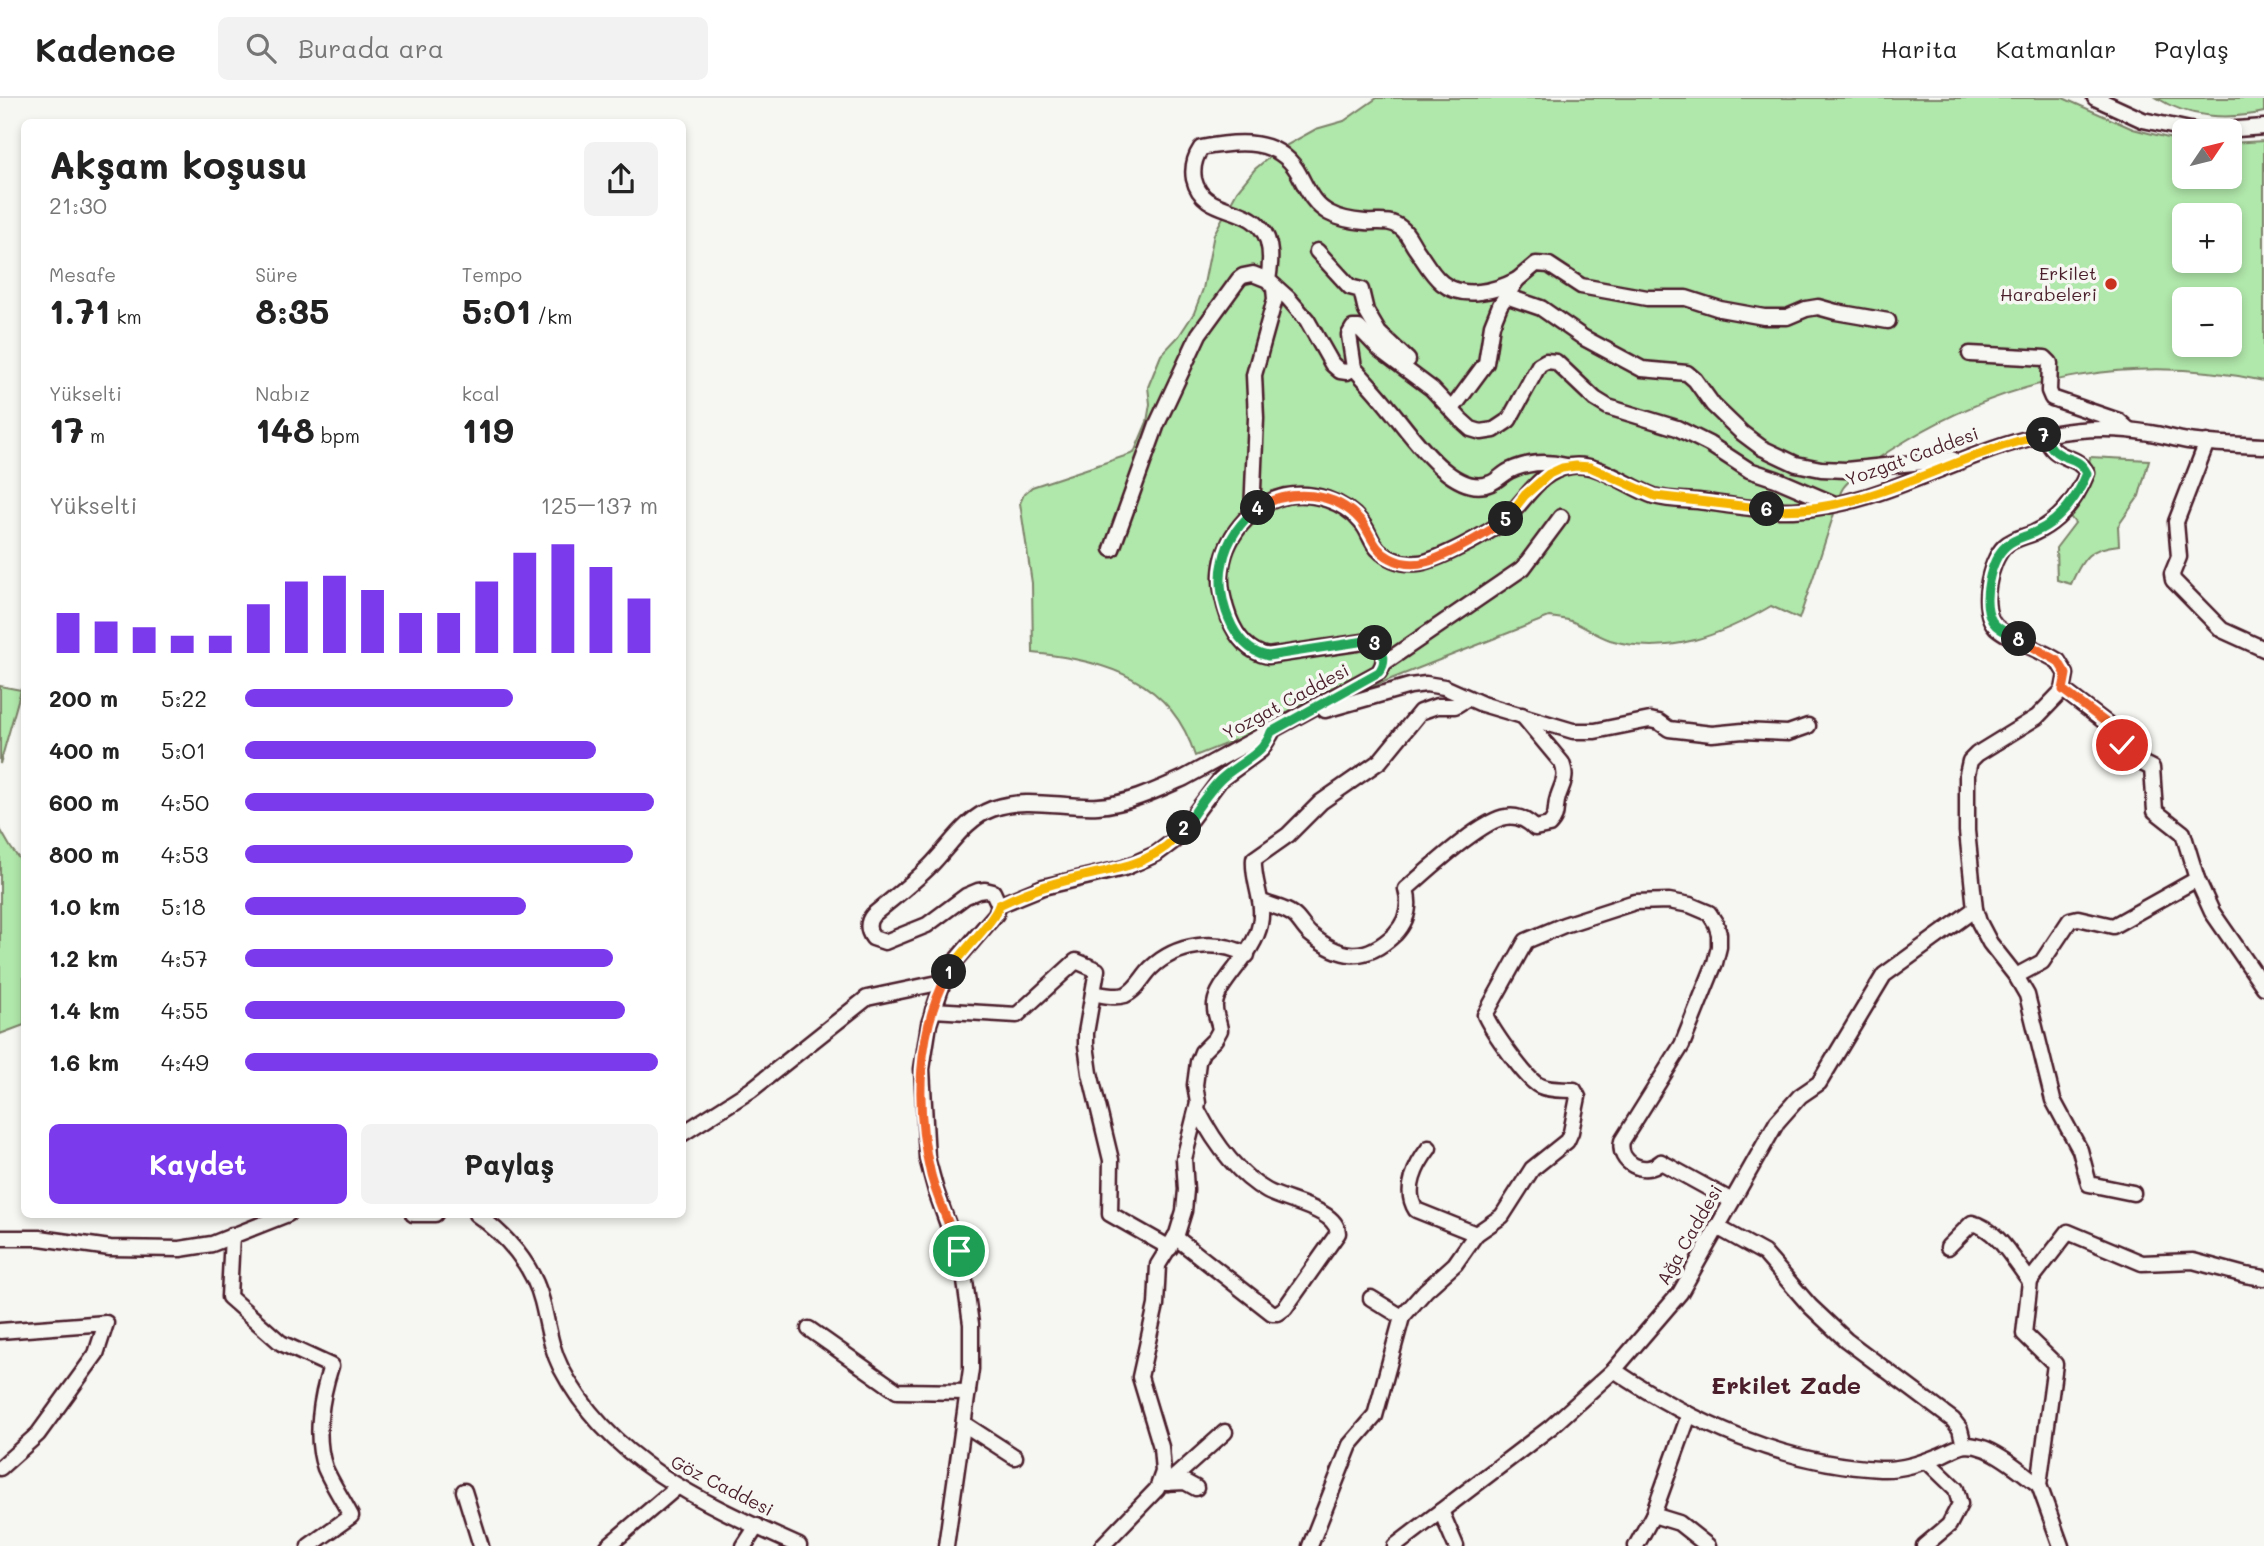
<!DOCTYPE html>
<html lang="tr">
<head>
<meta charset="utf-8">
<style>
  body { margin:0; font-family:Mali,sans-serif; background:#f2f2f2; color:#222; height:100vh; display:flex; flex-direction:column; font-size:26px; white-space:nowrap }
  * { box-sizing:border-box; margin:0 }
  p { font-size:23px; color:#767676 }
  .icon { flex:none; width:38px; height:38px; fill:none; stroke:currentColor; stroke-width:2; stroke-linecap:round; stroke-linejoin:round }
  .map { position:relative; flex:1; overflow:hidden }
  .side { position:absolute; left:21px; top:21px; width:665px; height:1099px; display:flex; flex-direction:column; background:#fff; border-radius:10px; box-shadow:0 4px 10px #0003 }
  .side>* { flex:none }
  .needle { width:46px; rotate:55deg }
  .controls { position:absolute; left:2172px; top:21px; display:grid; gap:14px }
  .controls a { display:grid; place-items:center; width:70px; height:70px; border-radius:10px; background:#fff; box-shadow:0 4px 10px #0003; font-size:35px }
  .pin { position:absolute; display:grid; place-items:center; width:60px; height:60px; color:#fff; margin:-30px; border:4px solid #fff; border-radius:50%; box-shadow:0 2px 7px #0007 }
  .km { position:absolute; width:35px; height:35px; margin:-18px; border-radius:50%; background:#222; color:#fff; font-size:19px; line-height:35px; text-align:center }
  .round { display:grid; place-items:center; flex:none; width:74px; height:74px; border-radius:10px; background:#f2f2f2 }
  .head { display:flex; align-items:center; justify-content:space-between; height:119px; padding:0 28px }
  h1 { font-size:38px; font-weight:700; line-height:52px }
  .metrics { display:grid; grid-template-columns:repeat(3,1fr); gap:10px; height:119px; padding:7px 28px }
  .metrics div { display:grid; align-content:center }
  .metrics b { font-size:35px; font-weight:700 }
  .metrics small { font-size:19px; font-weight:400 }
  .metrics p { font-size:19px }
  .chart { height:196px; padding:14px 28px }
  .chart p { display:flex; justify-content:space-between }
  .chart svg { width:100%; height:126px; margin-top:7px; stroke:#7c3aed; stroke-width:6 }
  .button { display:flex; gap:14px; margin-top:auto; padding:14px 28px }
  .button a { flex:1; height:80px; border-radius:10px; background:#7c3aed; color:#fff; font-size:28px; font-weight:700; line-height:80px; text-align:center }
  .button a+a { background:#f2f2f2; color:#222 }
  ul { padding:0 28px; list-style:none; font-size:23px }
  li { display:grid; grid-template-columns:112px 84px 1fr; align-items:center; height:52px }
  li i { height:18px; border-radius:9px; background:#7c3aed }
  header { display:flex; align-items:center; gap:42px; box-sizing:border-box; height:98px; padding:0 35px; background:#fff; border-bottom:2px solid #e0e0e0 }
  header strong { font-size:33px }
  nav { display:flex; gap:38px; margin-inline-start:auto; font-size:24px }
  .search { width:490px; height:63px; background:#f2f2f2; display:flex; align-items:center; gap:18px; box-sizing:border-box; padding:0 24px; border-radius:10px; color:#767676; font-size:26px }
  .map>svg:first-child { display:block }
  .green { fill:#b0e7aa; stroke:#7d836a; stroke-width:2; fill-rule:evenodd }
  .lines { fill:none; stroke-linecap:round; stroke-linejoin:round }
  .minor-casing { stroke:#4a1f2b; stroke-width:19 }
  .minor { stroke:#f6f6f2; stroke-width:14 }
  .split-1-casing { stroke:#fff; stroke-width:14 }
  .split-2-casing { stroke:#fff; stroke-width:14 }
  .split-3-casing { stroke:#fff; stroke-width:14 }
  .split-4-casing { stroke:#fff; stroke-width:14 }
  .split-5-casing { stroke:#fff; stroke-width:14 }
  .split-6-casing { stroke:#fff; stroke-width:14 }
  .split-7-casing { stroke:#fff; stroke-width:14 }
  .split-8-casing { stroke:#fff; stroke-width:14 }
  .split-9-casing { stroke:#fff; stroke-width:14 }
  .split-1 { stroke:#f0652b; stroke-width:9 }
  .split-2 { stroke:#f5b400; stroke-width:9 }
  .split-3 { stroke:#22a559; stroke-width:9 }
  .split-4 { stroke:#22a559; stroke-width:9 }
  .split-5 { stroke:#f0652b; stroke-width:9 }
  .split-6 { stroke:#f5b400; stroke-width:9 }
  .split-7 { stroke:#f5b400; stroke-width:9 }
  .split-8 { stroke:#22a559; stroke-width:9 }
  .split-9 { stroke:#f0652b; stroke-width:9 }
  .poi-dot { fill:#c8321e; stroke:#f6f6f2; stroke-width:2.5 }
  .labels { text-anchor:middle; stroke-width:7; stroke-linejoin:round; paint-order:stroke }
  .poi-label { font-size:18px; fill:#4a1f2b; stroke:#f6f6f2; text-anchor:end }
  .street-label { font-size:18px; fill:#4a1f2b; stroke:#f6f6f2 }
  .district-label { font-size:24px; font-weight:bold; fill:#4a1f2b; stroke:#f6f6f2 }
</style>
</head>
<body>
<header>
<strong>Kadence</strong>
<div class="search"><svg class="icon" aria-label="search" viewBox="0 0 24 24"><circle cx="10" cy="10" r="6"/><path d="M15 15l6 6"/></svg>Burada ara</div>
<nav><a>Harita</a><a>Katmanlar</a><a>Paylaş</a></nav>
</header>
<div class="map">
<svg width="2264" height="1448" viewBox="0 0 2264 1448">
  <rect width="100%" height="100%" fill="#f6f6f2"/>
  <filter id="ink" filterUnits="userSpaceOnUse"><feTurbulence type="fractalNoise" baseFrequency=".0143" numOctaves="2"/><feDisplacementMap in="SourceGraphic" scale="14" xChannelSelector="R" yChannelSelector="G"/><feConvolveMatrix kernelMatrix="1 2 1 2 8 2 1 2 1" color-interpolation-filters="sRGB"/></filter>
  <g filter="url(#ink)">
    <g class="green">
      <path d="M1377,0H2063L2133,31L2184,44V79H2230V45L2264,43V283C2140,256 2016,276 1907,342C1890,352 1854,375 1843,390C1837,399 1835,415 1831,425C1821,457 1810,489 1799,521L1771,508C1722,537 1667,559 1610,542C1595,537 1584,528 1571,523C1564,520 1556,520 1549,519L1195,658C1172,582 1105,562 1033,555L1032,485L1020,405L1024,396L1032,389L1134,355L1147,324L1150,306L1148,289L1161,257L1179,238L1194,215L1203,191L1214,136L1237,93L1255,71L1278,52L1316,31L1344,23ZM2184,117H2230V163H2184ZM2184,201H2230V247H2184Z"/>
      <path d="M2157,0H2264V14C2228,22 2188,20 2157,0Z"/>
      <path d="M2090,359L2149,362L2139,398L2118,428L2119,447C2089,450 2083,459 2071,486L2057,482L2056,450L2075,425L2068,416L2086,394Z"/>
      <polygon points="0,588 21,592 0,666"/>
      <polygon points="0,731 11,750 24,767 24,927 0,936"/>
    </g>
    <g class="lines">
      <defs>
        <g id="minor">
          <polyline points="2095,0 2143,22 2195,33"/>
          <polyline points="2210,33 2264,29"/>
          <polyline points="1317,153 1350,189 1361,192 1366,213 1379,235 1408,262"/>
          <path d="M1517,182C1496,193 1463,202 1442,185C1431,176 1424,162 1416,151C1411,144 1408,135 1401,130C1390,121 1377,125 1365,124C1353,123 1340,121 1329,115C1313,106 1308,93 1300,78C1280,38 1237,43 1201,50C1195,59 1192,70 1194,81C1202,116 1243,107 1261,130C1273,144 1271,165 1268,182L1288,200L1307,222L1332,266L1340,273L1347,274L1354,270L1349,237L1353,230H1359L1380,252L1432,291L1461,322L1471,331L1481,334L1494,332L1509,322L1539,267L1546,263L1556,264L1595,301L1608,309L1677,330L1709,346L1749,372L1776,381L1832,405"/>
          <polyline points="1506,198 1541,210 1584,240 1642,271 1687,275 1695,282 1713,307 1742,335 1762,350 1796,366 1821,371 1846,372 1952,361"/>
          <polyline points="1970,256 2045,260 2050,265 2049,293 2052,300 2119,323 2128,331"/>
          <path d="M1354,270C1366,283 1378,296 1389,310C1409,333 1453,402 1491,385C1498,382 1503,376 1509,373C1527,364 1547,363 1566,368"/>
          <polyline points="1452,311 1486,265 1492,227 1500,207 1517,182 1536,166 1549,167 1581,188 1647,200 1686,200 1720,211 1764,219 1787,219 1806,211 1818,209 1836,214 1888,223"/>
          <path d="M2045,336C2053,366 2075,353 2087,375C2077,400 2060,423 2034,435C2024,439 2014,440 2005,448C1989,463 1979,512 1996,529C2012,543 2040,551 2058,563L2066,576L2063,592L2037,619L1977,656L1970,663L1967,676V733L1975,811L1979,824L1990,845L2016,878L2027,897L2053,1002L2080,1052L2089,1086L2133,1095"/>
          <polyline points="2207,344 2176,424 2179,459 2172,476 2173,482 2222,532 2264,551"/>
          <polyline points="1112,451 1157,326 1199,236 1239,181 1243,178 1253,176 1268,182 1274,190 1275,201 1254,277 1256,320 1252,415"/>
          <polyline points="1384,565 1523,470 1561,419"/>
          <path d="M2063,592L2121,636C2122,657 2135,662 2152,670L2155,713L2183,735L2197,781"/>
          <polyline points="1325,612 1410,588 1426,586 1444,589 1482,606 1573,633 1595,633 1650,622 1659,624 1669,631 1712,636 1743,633 1788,635 1808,628"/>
          <path d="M1262,804C1271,808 1284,810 1292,816C1299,820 1303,830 1310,836C1340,861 1365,865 1395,836C1407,823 1411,808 1406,791C1426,774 1481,722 1506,719C1518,717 1527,722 1535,730L1549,727C1559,717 1554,710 1558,699C1562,686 1568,680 1562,665L1522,617"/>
          <polyline points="999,807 1043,789 1124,770 1156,756 1175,742 1220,682 1261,652 1271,636"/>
          <polyline points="2016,878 2042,864 2070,822 2078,820 2113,828 2197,781 2212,814 2264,889"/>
          <path d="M1093,895C1103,897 1115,900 1125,897C1137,892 1142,879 1151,870C1176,846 1217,840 1247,857"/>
          <polyline points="933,912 1017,917 1076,863 1097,872 1086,935 1086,947 1090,975 1111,1062 1110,1116 1170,1150"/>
          <polyline points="682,1036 751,992 867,900 943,884"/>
          <polyline points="413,1116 435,1116"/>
          <path d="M476,1116C506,1137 533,1167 542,1203C548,1226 550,1248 561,1270C610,1365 706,1406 799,1448"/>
          <polyline points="1717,1129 1764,1155 1810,1208 1846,1242 1953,1322 1960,1331 1964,1347"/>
          <path d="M1476,1136L1502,1118L1532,1071L1567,1043L1571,1034L1578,999L1574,992C1563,991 1551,993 1540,988C1526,982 1492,932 1485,917L1526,843L1564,827L1635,804L1669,803L1690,807L1709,815L1716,826L1719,836V849L1715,865L1682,947L1622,1043C1617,1065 1645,1079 1661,1064L1732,1103"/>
          <path d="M232,1137L229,1199L281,1245L331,1268C321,1299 314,1339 325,1370C332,1386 343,1402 351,1418L309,1448"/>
          <path d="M1175,1139L1272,1215H1278L1285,1210L1338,1135C1336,1111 1287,1104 1267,1093C1235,1075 1213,1042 1197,1011"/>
          <polyline points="0,1140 40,1140 110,1150 180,1151 212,1146 288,1116"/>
          <path d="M1948,1149L1972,1125C1998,1131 2014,1163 2030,1183L2024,1236L2055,1266L2039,1387L2061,1448"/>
          <polyline points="2030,1183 2068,1134 2142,1165 2193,1163 2245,1177 2264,1180"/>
          <polyline points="1371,1200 1402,1219"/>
          <polyline points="809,1231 897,1293 968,1294"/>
          <polyline points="0,1233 106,1225 96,1256 38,1336 0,1370"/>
          <path d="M1614,1272C1692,1325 1784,1366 1880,1371C1902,1372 1921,1365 1941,1357C1948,1354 1958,1348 1966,1347C1972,1347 1981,1349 1986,1351C2005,1359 2023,1375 2039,1387"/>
          <polyline points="964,1326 1015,1359"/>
          <polyline points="1164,1385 1185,1384 1196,1390"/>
          <polyline points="1168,1385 1225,1334"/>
          <polyline points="464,1393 481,1448"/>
          <polyline points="1441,1413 1456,1448"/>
          <polyline points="1653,1417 1679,1425 1708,1448"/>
          <polyline points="608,1448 677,1389"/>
          <polyline points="744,1448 757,1428"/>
          <path d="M946,1448L971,1271V1226L963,1169L936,1093L927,1060L922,971L929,926L943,884L958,860L996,816L999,807L993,794L985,792L978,793L966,798L927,827L885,844L873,840C867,832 867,824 873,817C892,801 912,786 930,768C950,748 965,721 992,711C1026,698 1063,710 1098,708C1128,706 1157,692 1184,680L1379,574C1388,561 1384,549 1370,543L1268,558C1248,554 1236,538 1229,520C1224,506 1220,491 1221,476C1223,440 1251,406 1286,398C1312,393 1344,403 1361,424C1367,430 1369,438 1374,446C1383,460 1401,467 1418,465C1435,464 1490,435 1503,423C1526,404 1537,373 1571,368C1600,364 1627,389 1654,398C1667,402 1684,402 1698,403C1729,407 1761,413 1793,412C1884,408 1961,352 2049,336C2082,330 2117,329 2150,335C2163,337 2175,341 2188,343C2213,346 2239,347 2264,348"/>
          <path d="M1102,1448L1157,1391L1163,1374L1161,1349L1140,1279L1156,1207L1158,1167L1177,1136L1184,1113L1186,1092L1184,1061L1198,1005L1195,987L1198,964L1202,954L1215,941L1220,932C1219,923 1214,916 1215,906C1218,883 1254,857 1260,826C1265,803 1252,783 1254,761L1288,737L1321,704L1380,663L1420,614L1437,608H1455L1468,600"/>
          <path d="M1310,1448L1350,1347L1375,1318L1402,1219L1426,1192L1455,1166L1476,1136L1416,1112C1403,1092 1416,1067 1429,1050"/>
          <polyline points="1395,1448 1551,1329 1614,1272 1680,1195 1777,1024 1800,998 1819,985 1884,877 1975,811"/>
          <polyline points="1636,1448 1653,1417 1689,1317"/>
          <polyline points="1924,1448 1949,1427 1960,1406 1956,1391 1927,1363"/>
        </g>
      </defs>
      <use href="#minor" class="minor-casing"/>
      <use href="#minor" class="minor"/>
    </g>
  </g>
  <g class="lines" filter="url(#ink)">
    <defs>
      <path id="split-1" d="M949,874C916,934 915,1011 931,1077C938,1103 950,1127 959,1153"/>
      <path id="split-2" d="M949,874C959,856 996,822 999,807C1023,795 1046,787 1072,781C1114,770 1156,768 1184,730"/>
      <path id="split-3" d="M1184,730C1195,714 1206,696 1220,682C1237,665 1263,658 1271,634L1379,574C1386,564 1386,553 1375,545"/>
      <path id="split-4" d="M1258,410C1241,423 1227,442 1223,464C1215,496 1231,551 1268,558L1365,543L1375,545"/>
      <path id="split-5" d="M1258,410C1290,390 1335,393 1361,423C1371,436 1374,452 1390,460C1401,466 1414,467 1426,464C1445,459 1492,433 1506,421"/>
      <polyline id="split-6" points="1506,421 1525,397 1549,376 1562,370 1576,368 1590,369 1655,398 1767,411"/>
      <path id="split-7" d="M1767,411C1866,419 1950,356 2044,337"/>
      <path id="split-8" d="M2019,541C2010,536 1998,532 1992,523C1981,504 1990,462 2006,448C2015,440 2025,439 2035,434C2060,423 2077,400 2087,375C2075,352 2058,369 2044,337"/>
      <polyline id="split-9" points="2019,541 2058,563 2066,576 2063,592 2121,636 2122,647"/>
    </defs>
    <use href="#split-1" class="split-1-casing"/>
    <use href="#split-2" class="split-2-casing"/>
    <use href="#split-3" class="split-3-casing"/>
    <use href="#split-4" class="split-4-casing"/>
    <use href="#split-5" class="split-5-casing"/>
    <use href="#split-6" class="split-6-casing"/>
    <use href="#split-7" class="split-7-casing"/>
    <use href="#split-8" class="split-8-casing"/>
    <use href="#split-9" class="split-9-casing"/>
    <use href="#split-1" class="split-1"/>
    <use href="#split-2" class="split-2"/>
    <use href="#split-3" class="split-3"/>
    <use href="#split-4" class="split-4"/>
    <use href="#split-5" class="split-5"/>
    <use href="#split-6" class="split-6"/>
    <use href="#split-7" class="split-7"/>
    <use href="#split-8" class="split-8"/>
    <use href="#split-9" class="split-9"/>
  </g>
  <circle class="poi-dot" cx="2111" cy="186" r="7"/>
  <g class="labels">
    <g class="poi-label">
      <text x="2097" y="182">Erkilet<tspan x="2097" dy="21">Harabeleri</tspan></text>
    </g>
    <g class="street-label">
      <text transform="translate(1912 359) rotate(-20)" y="6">Yozgat Caddesi</text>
      <text transform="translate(1286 604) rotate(-28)" y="6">Yozgat Caddesi</text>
      <text transform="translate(1690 1137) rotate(-60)" y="6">Ağa Caddesi</text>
      <text transform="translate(722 1388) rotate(27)" y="6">Göz Caddesi</text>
    </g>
    <g class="district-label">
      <text x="1786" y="1296">Erkilet Zade</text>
    </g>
  </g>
</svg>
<div class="controls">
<a><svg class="needle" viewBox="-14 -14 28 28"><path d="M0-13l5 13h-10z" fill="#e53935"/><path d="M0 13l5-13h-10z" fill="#767676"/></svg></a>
<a>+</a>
<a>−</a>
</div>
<div class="pin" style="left:959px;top:1153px;background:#1e9e55"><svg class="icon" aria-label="arrive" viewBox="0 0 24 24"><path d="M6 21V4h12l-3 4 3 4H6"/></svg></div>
<div class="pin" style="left:2122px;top:647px;background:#d93025"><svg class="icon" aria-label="check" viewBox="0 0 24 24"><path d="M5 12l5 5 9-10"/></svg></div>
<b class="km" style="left:949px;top:874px">1</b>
<b class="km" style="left:1184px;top:730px">2</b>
<b class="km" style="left:1375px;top:545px">3</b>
<b class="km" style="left:1258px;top:410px">4</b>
<b class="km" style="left:1506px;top:421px">5</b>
<b class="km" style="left:1767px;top:411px">6</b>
<b class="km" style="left:2044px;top:337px">7</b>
<b class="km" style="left:2019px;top:541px">8</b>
<section class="side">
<div class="head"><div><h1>Akşam koşusu</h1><p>21:30</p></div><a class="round"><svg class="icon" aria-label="share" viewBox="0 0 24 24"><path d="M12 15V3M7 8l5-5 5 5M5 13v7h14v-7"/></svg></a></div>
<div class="metrics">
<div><p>Mesafe</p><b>1.71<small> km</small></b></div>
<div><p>Süre</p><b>8:35</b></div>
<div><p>Tempo</p><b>5:01<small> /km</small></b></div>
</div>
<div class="metrics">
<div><p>Yükselti</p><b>17<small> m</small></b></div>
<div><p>Nabız</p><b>148<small> bpm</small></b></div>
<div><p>kcal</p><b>119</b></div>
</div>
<div class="chart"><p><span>Yükselti</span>125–137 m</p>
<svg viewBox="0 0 160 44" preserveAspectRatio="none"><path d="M5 44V30M15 44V33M25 44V35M35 44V38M45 44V38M55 44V27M65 44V19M75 44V17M85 44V22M95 44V30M105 44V30M115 44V19M125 44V9M135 44V6M145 44V14M155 44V25"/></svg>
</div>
<ul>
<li><b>200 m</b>5:22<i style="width:65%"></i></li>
<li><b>400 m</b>5:01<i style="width:85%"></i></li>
<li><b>600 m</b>4:50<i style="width:99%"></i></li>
<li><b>800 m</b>4:53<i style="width:94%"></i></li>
<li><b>1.0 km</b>5:18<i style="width:68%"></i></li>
<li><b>1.2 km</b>4:57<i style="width:89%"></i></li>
<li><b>1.4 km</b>4:55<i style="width:92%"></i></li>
<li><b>1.6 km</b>4:49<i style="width:100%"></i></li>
</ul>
<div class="button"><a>Kaydet</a><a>Paylaş</a></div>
</section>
</div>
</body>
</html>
